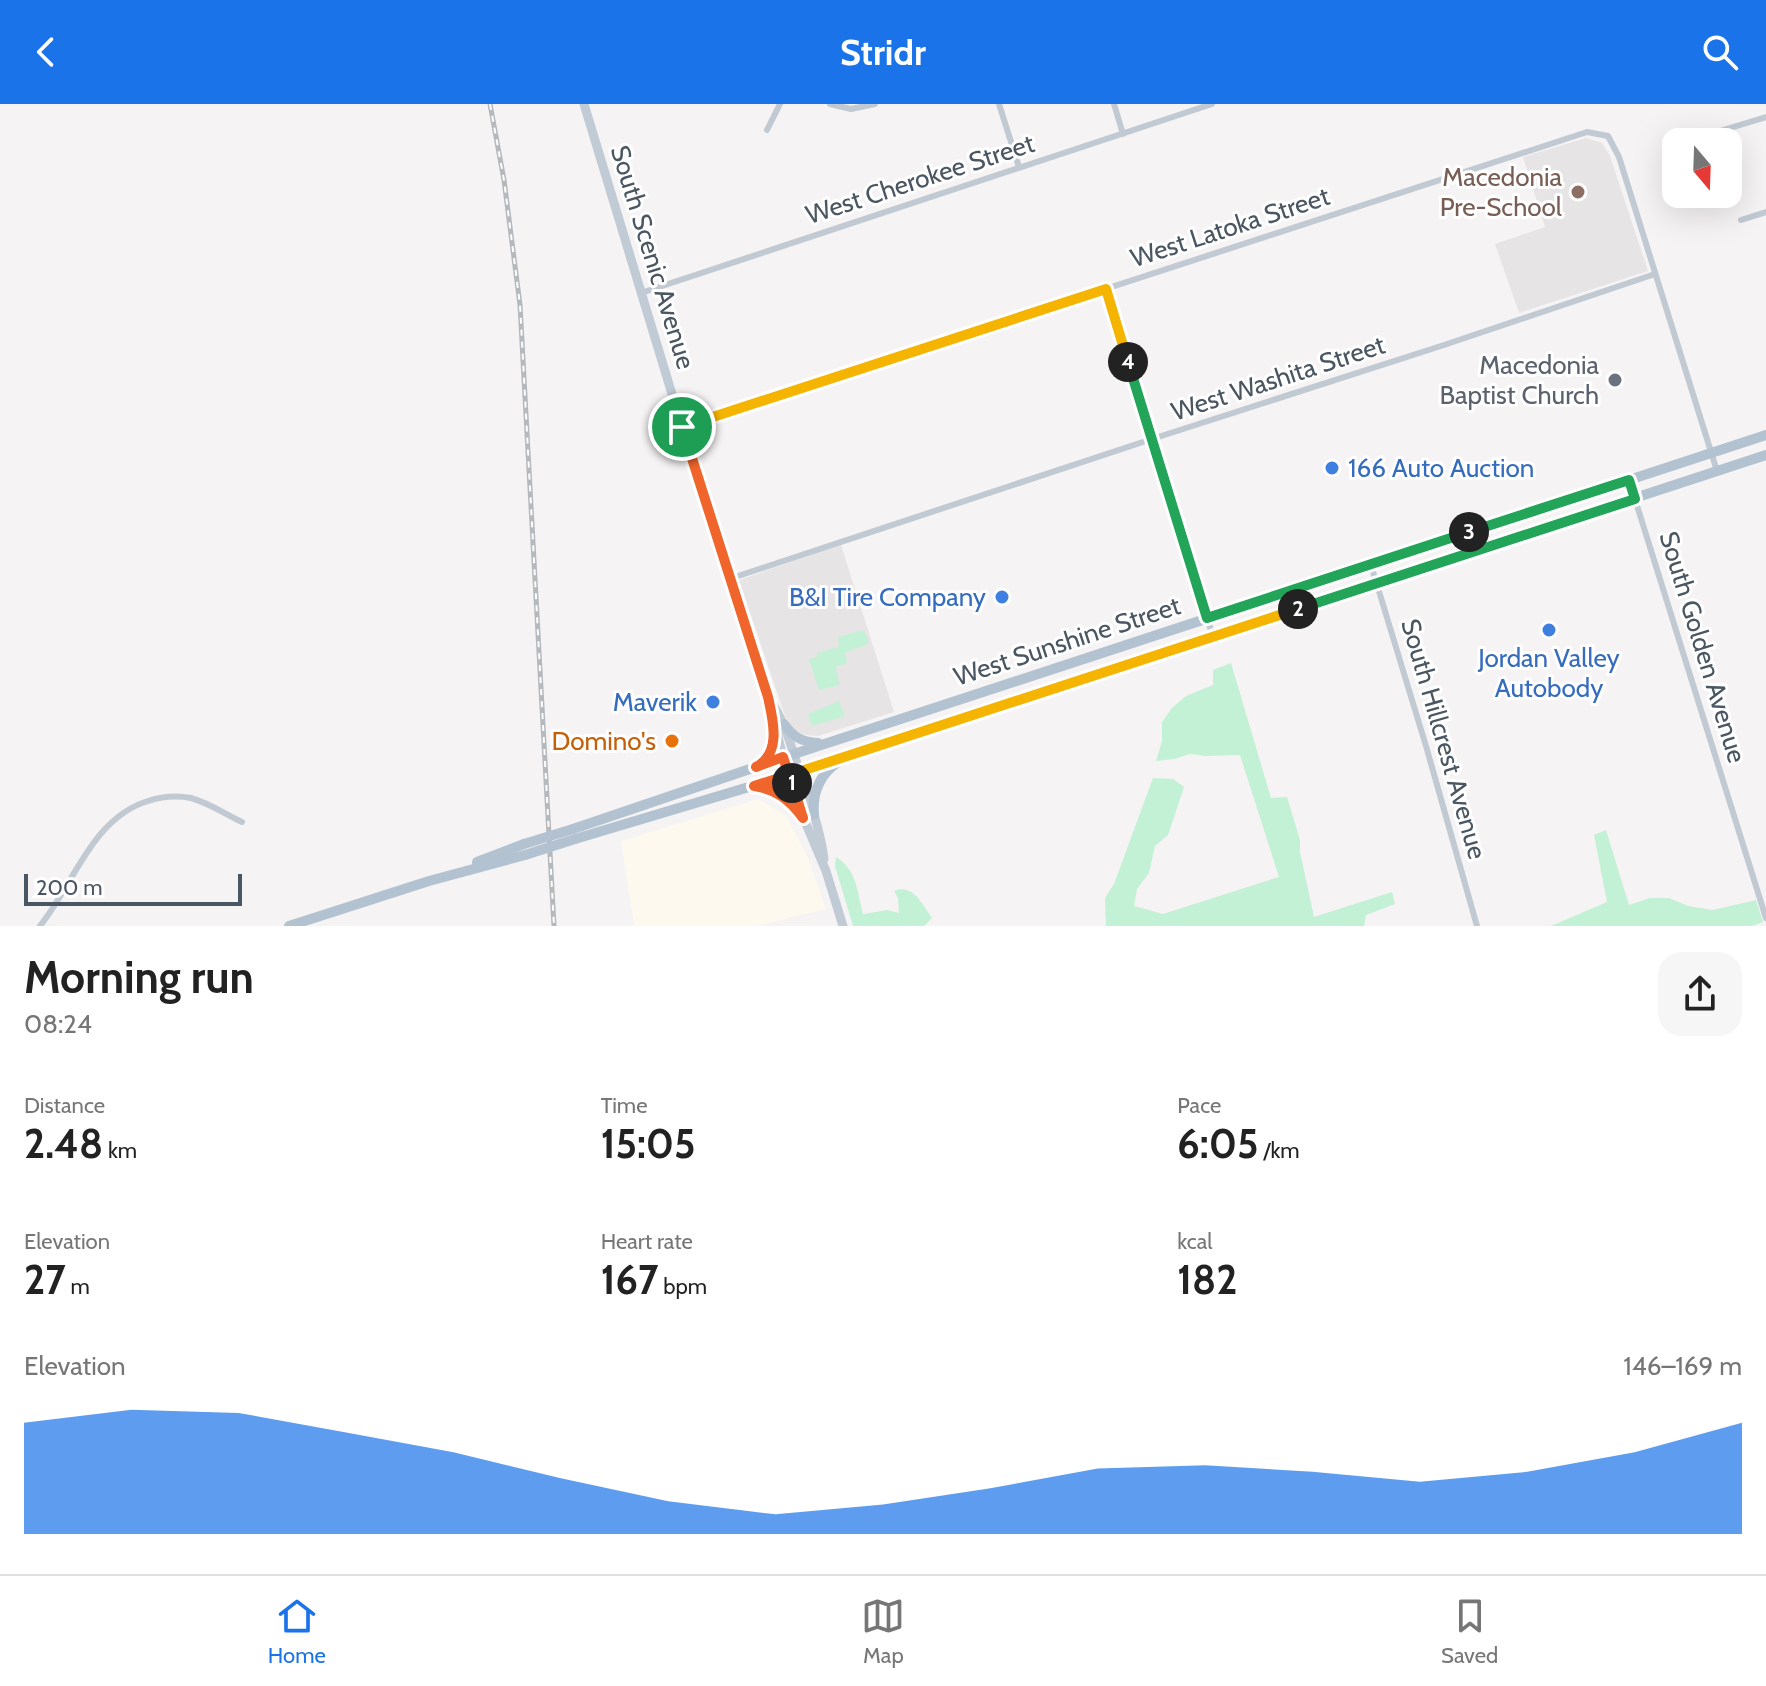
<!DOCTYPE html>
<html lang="en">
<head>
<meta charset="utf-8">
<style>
  body { margin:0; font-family:Cabin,sans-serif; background:#f6f6f6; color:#222; height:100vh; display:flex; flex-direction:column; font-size:30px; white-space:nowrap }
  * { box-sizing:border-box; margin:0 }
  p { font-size:26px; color:#767676 }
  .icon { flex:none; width:44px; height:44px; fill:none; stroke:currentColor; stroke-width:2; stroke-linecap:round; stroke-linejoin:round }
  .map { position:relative; height:822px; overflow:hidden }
  .drawer { display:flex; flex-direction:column; background:#fff; flex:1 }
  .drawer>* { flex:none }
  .needle { width:52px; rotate:161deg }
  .fabs { position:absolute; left:1662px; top:24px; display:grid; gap:16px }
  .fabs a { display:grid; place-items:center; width:80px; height:80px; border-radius:16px; background:#fff; box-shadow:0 8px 32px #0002; font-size:40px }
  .scale { position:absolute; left:24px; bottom:20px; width:218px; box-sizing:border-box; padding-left:8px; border:4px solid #4a5661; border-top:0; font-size:22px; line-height:28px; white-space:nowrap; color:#4a5661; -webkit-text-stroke:6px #fff; paint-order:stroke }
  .pin { position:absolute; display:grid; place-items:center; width:68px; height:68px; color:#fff; margin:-34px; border:4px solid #fff; border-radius:50%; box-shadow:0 2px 8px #0007 }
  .km { position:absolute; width:40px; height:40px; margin:-20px; border-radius:50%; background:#222; color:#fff; font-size:22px; line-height:40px; text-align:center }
  .round { display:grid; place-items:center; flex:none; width:84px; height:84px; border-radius:24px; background:#f6f6f6 }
  .overview { display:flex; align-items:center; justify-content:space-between; height:136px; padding:0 24px }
  h1 { font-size:44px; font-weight:700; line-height:60px }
  .metrics { display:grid; grid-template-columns:repeat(3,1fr); gap:12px; height:136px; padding:8px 24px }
  .metrics div { display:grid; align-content:center }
  .metrics b { font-size:40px; font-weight:700 }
  .metrics small { font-size:22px; font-weight:400 }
  .metrics p { font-size:22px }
  .chart { height:224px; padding:16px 24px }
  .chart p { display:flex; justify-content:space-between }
  .chart svg { width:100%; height:144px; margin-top:8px; fill:#1a73e8; opacity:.7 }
  header { display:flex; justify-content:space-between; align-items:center; height:104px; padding:0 24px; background:#1a73e8; color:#fff; font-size:36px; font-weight:700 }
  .menu { display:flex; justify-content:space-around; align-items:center; height:112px; border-top:2px solid #e0e0e0; background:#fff; font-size:22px; color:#767676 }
  .menu a { display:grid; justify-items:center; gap:4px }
  .menu .current { color:#1a73e8 }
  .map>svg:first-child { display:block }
  .commercial { fill:#fdf9ef }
  .education { fill:#e6e4e5 }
  .green { fill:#c3f1d5 }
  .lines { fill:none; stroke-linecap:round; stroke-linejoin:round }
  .minor { stroke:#c1cad2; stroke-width:6 }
  .secondary { stroke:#c1cbd6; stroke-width:9 }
  .primary { stroke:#b3c2d1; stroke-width:10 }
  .rail-casing { stroke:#b5b8bd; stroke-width:5 }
  .rail { stroke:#fff; stroke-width:2; stroke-dasharray:6; stroke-linecap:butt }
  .primary-bridge { stroke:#b3c2d1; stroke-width:10 }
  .split-1-casing { stroke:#fff; stroke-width:16 }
  .split-2-casing { stroke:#fff; stroke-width:16 }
  .split-3-casing { stroke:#fff; stroke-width:16 }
  .split-4-casing { stroke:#fff; stroke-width:16 }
  .split-5-casing { stroke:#fff; stroke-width:16 }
  .split-1 { stroke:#f0652b; stroke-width:10 }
  .split-2 { stroke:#f5b400; stroke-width:10 }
  .split-3 { stroke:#22a559; stroke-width:10 }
  .split-4 { stroke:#22a559; stroke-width:10 }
  .split-5 { stroke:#f5b400; stroke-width:10 }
  .education-dot { fill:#8d6e63; stroke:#fff; stroke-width:3 }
  .worship-dot { fill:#6b7280; stroke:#fff; stroke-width:3 }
  .shop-dot { fill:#3f7fe0; stroke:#fff; stroke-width:3 }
  .food-dot { fill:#e8710a; stroke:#fff; stroke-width:3 }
  .labels { text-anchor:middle; stroke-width:6; stroke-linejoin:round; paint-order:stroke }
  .education-label { font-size:26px; fill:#785e54; stroke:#fff; text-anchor:end }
  .street-label { font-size:26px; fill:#4a5661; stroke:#fff }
  .worship-label { font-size:26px; fill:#5b616d; stroke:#fff; text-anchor:end }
  .shop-label { font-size:26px; fill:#366cbe; stroke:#fff; text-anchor:end }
  .food-label { font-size:26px; fill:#c56008; stroke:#fff; text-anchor:end }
</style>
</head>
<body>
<header><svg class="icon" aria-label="back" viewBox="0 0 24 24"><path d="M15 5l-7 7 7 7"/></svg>Stridr<svg class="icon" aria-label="search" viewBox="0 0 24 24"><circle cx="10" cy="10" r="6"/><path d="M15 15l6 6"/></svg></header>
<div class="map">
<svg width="1766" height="822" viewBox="0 0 1766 822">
  <rect width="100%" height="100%" fill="#f5f3f3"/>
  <polygon class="commercial" points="758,695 786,711 808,754 826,805 757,822 634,822 621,737"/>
  <g class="education">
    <polygon points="1586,34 1602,39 1610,52 1648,167 1519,209 1495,140 1545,123 1523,53"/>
    <polygon points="841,441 894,608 818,632 805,631 794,626 785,612 739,476"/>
  </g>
  <g class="green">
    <polygon points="864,526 869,540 845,548 847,559 837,562 836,566 840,581 819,586 809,555 817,553 817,549 839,543 838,533"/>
    <polygon points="1231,559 1271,694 1287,693 1300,736 1300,748 1314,813 1392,788 1395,800 1366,811 1364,822 1106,822 1105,794 1114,780 1153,674 1173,675 1184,683 1168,731 1155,742 1149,769 1137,785 1134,802 1163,810 1279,773 1240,651 1205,652 1190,650 1174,655 1156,657 1162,637 1162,618 1172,604 1186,592 1213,581 1213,566"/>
    <polygon points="839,597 845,612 812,622 808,610"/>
    <polygon points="1606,726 1629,801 1650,794 1669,794 1688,802 1713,806 1756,796 1763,818 1752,822 1551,822 1607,798 1594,731"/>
    <path d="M836,753C857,766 857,787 863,810L887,806L899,809L898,794L894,787C913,779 922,800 932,814L924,822H853L835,762Z"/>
  </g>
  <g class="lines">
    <g class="minor">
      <polyline points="830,0 851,5 875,0"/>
      <polyline points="999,0 1019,63"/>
      <polyline points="1114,0 1123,30"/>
      <polyline points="767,26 780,0"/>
      <polyline points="1720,27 1766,13"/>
      <polyline points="1741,116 1766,108"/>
      <polyline points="1106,185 1213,533"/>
      <polyline points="641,189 1212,0"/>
      <polyline points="682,323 1587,28 1608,32 1619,53 1717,367"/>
      <polyline points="1629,376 1766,814"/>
      <polyline points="1371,461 1426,642 1477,822"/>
      <polyline points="729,475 1152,335 1444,241 1655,170"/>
      <path d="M40,822C74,780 92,714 148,697C163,692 175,691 191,694C209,699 225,710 242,718"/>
    </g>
    <g class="secondary">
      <polyline points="584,0 682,323 768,593 783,653 801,708 826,767 843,822"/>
      <path d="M772,599C786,621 792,645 800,669C810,697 820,725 824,755"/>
    </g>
    <g class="primary">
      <path d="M784,620C793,633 802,638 818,639"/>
      <polyline points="763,659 770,648 775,623"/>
      <path d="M756,682C777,686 791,696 803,714"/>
      <path d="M814,711C812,689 819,671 838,658"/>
      <polyline points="573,725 794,650 1766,331"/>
      <polyline points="575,735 789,671 1766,351"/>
      <polyline points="477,758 524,740"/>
      <polyline points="289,822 429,777 525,751"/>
    </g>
    <defs>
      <polyline id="rail" points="490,0 504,76 520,201 554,822"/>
    </defs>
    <use href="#rail" class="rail-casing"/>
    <use href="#rail" class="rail"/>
    <g class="primary-bridge">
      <polyline points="524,740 573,725"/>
      <polyline points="525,751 575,735"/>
    </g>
  </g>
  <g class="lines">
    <defs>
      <path id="split-1" d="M682,323L768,593C773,616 782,649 756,663L783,653L789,671L754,682C776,685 790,696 803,714L792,679"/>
      <polyline id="split-2" points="792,679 789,671 1298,505"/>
      <polyline id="split-3" points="1298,505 1635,395 1629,376 1469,428"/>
      <polyline id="split-4" points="1128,258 1207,514 1469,428"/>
      <polyline id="split-5" points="682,323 1106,185 1128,258"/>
    </defs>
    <use href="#split-1" class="split-1-casing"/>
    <use href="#split-2" class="split-2-casing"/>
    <use href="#split-3" class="split-3-casing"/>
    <use href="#split-4" class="split-4-casing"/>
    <use href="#split-5" class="split-5-casing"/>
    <use href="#split-1" class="split-1"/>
    <use href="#split-2" class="split-2"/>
    <use href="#split-3" class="split-3"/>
    <use href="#split-4" class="split-4"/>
    <use href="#split-5" class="split-5"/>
  </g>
  <circle class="education-dot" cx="1578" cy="88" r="8"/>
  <circle class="worship-dot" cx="1615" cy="276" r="8"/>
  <g class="shop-dot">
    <circle cx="1332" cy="364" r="8"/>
    <circle cx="1002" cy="493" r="8"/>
    <circle cx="1549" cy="526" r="8"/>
    <circle cx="713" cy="598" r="8"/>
  </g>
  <circle class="food-dot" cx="672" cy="637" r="8"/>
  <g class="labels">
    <g class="education-label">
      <text x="1562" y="82">Macedonia<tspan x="1562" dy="30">Pre-School</tspan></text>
    </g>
    <g class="street-label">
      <text transform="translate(920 75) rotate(-18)" y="9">West Cherokee Street</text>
      <text transform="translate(1230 123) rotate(-18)" y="9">West Latoka Street</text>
      <text transform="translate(653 153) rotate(73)" y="9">South Scenic Avenue</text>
      <text transform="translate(1278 274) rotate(-18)" y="9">West Washita Street</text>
      <text transform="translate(1067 537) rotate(-18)" y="9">West Sunshine Street</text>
      <text transform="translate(1703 543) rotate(73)" y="9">South Golden Avenue</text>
      <text transform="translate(1444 635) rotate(74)" y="9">South Hillcrest Avenue</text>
    </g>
    <g class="worship-label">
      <text x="1599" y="270">Macedonia<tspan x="1599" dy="30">Baptist Church</tspan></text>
    </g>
    <g class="shop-label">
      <text x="1348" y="373" text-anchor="start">166 Auto Auction</text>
      <text x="986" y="502">B&amp;I Tire Company</text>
      <text x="1549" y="563" text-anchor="middle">Jordan Valley<tspan x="1549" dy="30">Autobody</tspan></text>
      <text x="697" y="607">Maverik</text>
    </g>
    <g class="food-label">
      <text x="656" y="646">Domino's</text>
    </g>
  </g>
</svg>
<div class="fabs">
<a><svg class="needle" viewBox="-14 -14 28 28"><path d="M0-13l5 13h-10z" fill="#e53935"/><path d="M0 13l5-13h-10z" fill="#767676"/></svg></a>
</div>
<div class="scale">200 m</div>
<div class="pin" style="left:682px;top:323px;background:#1e9e55"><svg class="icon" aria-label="arrive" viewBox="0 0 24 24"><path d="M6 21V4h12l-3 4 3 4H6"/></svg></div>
<b class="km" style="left:792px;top:679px">1</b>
<b class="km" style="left:1298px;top:505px">2</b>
<b class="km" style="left:1469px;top:428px">3</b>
<b class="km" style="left:1128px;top:258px">4</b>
</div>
<section class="drawer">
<div class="overview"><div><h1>Morning run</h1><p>08:24</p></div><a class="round"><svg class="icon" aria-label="share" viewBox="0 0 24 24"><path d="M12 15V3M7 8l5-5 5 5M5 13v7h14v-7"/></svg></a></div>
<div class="metrics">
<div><p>Distance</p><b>2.48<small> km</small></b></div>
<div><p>Time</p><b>15:05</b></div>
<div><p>Pace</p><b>6:05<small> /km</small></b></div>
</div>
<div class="metrics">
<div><p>Elevation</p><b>27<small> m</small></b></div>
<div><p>Heart rate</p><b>167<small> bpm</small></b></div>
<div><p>kcal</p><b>182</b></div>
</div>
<div class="chart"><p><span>Elevation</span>146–169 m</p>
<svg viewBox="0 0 160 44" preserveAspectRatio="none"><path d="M0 44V10L10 6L20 7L30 13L40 19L50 27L60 34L70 38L80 35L90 30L100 24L110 23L120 25L130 28L140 25L150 19L160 10V44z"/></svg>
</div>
</section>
<nav class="menu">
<a class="current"><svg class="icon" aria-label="home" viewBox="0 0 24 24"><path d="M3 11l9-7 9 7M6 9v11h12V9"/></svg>Home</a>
<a><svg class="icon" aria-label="map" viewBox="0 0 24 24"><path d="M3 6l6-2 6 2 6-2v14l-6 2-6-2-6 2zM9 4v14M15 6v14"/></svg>Map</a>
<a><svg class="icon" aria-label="saved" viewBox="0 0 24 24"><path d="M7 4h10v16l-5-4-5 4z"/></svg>Saved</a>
</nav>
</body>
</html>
